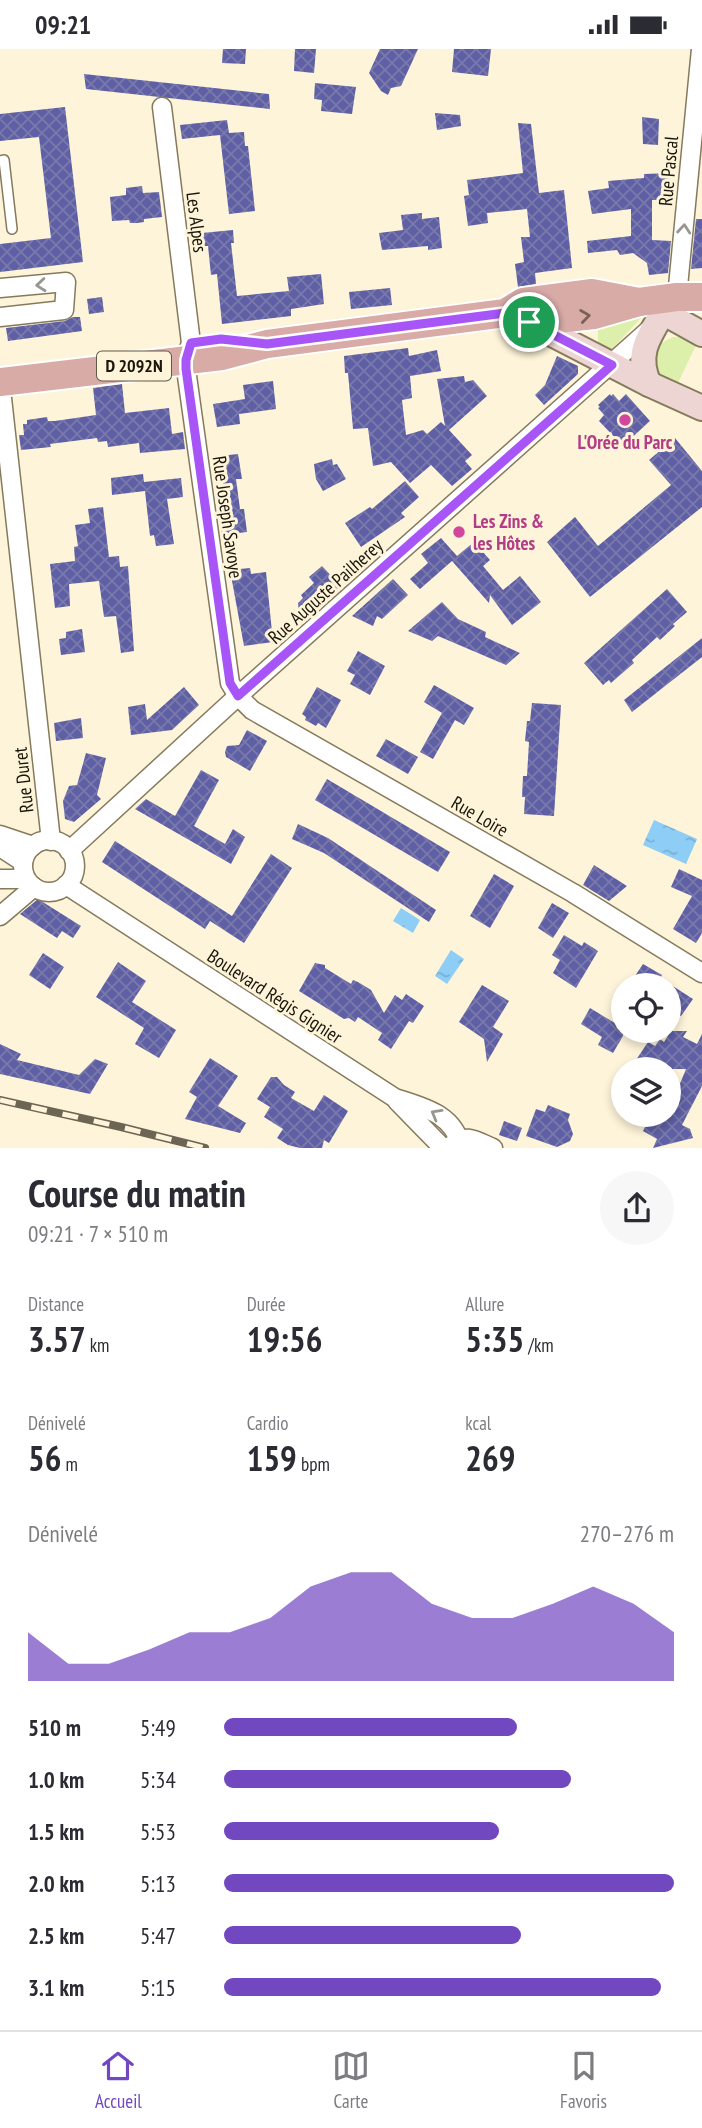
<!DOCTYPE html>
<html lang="fr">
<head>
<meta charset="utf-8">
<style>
  body { margin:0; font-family:"PT Sans Narrow",sans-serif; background:#f7f7f7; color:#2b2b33; height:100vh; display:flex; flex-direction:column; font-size:26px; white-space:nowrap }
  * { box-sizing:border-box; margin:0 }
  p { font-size:23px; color:#7c7c81 }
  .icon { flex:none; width:38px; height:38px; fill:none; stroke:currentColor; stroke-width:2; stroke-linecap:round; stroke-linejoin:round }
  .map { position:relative; height:1099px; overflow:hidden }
  .details { display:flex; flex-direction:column; background:#fff; flex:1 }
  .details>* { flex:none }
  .fabs { position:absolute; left:611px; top:924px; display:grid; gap:14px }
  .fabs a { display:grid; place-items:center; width:70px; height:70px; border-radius:50%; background:#fff; box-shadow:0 4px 10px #0003; font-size:35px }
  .pin { position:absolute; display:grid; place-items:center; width:60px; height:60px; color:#fff; margin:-30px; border:4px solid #fff; border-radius:50%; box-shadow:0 2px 7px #0007 }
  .round { display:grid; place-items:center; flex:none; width:74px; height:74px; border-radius:37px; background:#f7f7f7 }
  .overview { display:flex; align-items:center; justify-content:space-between; height:119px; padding:0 28px }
  h1 { font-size:38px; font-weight:600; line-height:52px }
  .metrics { display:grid; grid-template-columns:repeat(3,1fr); gap:10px; height:119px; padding:7px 28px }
  .metrics div { display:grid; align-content:center }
  .metrics b { font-size:35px; font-weight:600 }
  .metrics small { font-size:19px; font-weight:400 }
  .metrics p { font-size:19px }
  .chart { height:196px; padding:14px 28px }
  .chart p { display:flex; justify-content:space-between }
  .chart svg { width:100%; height:126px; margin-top:7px; fill:#7248c1; opacity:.7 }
  ul { padding:0 28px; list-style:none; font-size:23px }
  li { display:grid; grid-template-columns:112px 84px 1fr; align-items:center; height:52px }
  li i { height:18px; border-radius:9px; background:#7248c1 }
  .status { display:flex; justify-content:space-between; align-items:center; height:49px; padding:0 35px; background:#fff; direction:ltr }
  .status svg { height:19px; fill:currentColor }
  .dock { display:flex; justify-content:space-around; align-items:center; height:98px; border-top:2px solid #e1e1e2; background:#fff; font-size:19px; color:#7c7c81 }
  .dock a { display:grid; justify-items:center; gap:4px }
  .dock .active { color:#7248c1 }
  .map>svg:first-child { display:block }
  .green { fill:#dcf0ac }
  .water { fill:url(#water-ripples) }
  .building { fill:url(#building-cross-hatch) }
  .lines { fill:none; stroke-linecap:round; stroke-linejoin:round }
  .lane-casing { stroke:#867a5c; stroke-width:12 }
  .street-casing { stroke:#867a5c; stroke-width:21 }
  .secondary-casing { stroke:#867a5c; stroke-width:28 }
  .primary-casing { stroke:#fff; stroke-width:32 }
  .lane { stroke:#fff; stroke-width:9 }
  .street { stroke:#fff; stroke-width:18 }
  .secondary { stroke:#ecd5d3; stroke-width:24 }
  .primary { stroke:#d8aba7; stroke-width:28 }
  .rail-casing { stroke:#6c6554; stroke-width:8 }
  .rail { stroke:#fef4da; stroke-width:5; stroke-dasharray:16; stroke-linecap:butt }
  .oneway { stroke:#989691 }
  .oneway2 { stroke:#796058 }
  .route-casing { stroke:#fff; stroke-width:14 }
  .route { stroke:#a855f7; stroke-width:9 }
  .hotel-dot { fill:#d1479c; stroke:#fef4da; stroke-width:2.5 }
  .labels { text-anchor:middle; stroke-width:6; stroke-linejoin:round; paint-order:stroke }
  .shield { fill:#fef4da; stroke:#5e5948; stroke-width:2 }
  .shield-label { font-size:18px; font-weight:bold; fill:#1a160a }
  .street-label { font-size:19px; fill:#1a160a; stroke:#fef4da }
  .hotel-label { font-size:19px; font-weight:bold; fill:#b23c85; stroke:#fef4da }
</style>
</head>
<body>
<div class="status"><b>09:21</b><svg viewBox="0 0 49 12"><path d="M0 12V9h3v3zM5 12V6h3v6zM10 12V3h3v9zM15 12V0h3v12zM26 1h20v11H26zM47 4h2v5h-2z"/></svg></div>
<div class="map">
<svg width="702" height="1099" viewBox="0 0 702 1099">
  <defs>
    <pattern id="water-ripples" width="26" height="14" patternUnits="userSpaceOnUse" patternTransform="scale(1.75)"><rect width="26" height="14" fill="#8dcdf6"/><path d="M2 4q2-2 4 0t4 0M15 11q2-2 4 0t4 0" fill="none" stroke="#79afd2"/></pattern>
    <pattern id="building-cross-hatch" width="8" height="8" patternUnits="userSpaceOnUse" patternTransform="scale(1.75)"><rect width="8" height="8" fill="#5e5fa5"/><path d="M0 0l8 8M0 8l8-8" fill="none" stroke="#7a7aaa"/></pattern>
  </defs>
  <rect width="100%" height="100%" fill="#fef4da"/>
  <g class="green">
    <polygon points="641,269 609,303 598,298 598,273"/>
    <path d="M673,288H679L696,296L677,336C653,324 651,321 659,295Z"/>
  </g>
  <g class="water">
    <polygon points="654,771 697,790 686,815 643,796"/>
    <polygon points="401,859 420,871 413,884 393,872"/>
    <polygon points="451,901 464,910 447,935 435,927"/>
  </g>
  <g class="building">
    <polygon points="223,0 246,0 245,15 222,14"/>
    <polygon points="295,0 316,0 314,24 294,22"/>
    <polygon points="380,0 418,0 401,37 391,39 388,46 381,42 369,24"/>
    <polygon points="454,0 491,0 488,27 452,23"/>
    <polygon points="84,25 269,45 270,60 86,40"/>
    <polygon points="315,34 356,38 352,65 321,62 322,51 314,50"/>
    <polygon points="65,58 83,213 0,223 0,195 51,189 39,88 0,92 0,65"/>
    <polygon points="435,64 460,66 461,77 437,81"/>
    <polygon points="642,68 659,70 658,96 643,95"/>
    <polygon points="227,71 229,84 244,83 245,97 248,97 255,162 229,165 220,86 182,90 180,76"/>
    <polygon points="518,74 531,75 539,144 564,141 572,219 535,224 536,235 518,238 515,215 524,213 521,188 530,188 527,160 487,164 488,174 468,177 464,147 469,146 467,131 523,124"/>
    <polygon points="670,124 672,151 652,151 652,191 671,192 668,224 649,226 647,214 633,204 620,206 617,201 588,204 587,192 631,187 631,160 592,165 588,142 609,139 608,132 644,129 644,125"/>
    <polygon points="142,137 143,144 159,143 162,168 144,170 144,173 137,174 130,174 129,171 112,172 110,148 126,146 126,139"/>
    <polygon points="422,164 422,170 439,168 442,199 428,201 428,197 382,201 379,184 403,181 401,166"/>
    <polygon points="696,170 702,170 702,219 691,220"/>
    <polygon points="233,181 234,194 231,194 237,247 289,242 287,228 321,225 324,255 291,260 291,267 222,275 217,225 211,226 208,197 203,197 202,184"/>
    <polygon points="390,239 392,256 351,260 349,243"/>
    <polygon points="102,248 104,263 89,265 87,250"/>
    <polygon points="73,268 80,268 82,282 8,292 6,279 65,272"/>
    <polygon points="408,299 409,307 437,301 441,322 410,327 412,349 402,351 406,386 423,381 427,385 441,373 445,377 437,330 464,327 465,333 473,331 487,347 449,381 472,406 465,412 472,420 452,437 431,416 410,434 391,413 373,417 368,379 353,380 348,324 345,324 344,307"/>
    <polygon points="557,307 578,317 578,325 544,356 535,346 545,336"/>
    <polygon points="273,332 276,360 239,365 240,375 217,378 213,355 245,350 243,336"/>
    <polygon points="122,335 125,364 169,359 172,385 183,383 185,400 140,404 139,394 108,398 107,392 98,393 97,389 50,395 51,398 21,401 19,386 24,386 23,375 27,375 27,371 47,368 48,372 55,372 96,366 93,339"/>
    <polygon points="610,345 611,347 613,345 619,352 626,345 650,372 625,395 622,396 599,372 604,366 598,359 600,358 598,356"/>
    <polygon points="675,389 702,422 702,458 590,548 547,493 575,468 598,497 671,436 649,411"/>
    <polygon points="238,405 242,430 236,430 240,460 244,460 247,483 222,486 219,463 226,462 223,432 215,433 212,415 221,414 220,407"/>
    <polygon points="332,410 333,416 337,415 346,430 323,442 316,430 314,415"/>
    <polygon points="143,425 145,441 144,433 181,429 183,448 167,450 174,495 156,497 154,486 150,487 145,442 112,446 111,429"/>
    <polygon points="405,432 419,448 401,464 405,468 361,498 345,474 370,458 372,460"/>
    <polygon points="103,458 109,508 119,507 120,518 128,517 134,602 121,604 116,567 104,568 99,532 69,535 70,557 55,559 50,515 75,512 74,498 78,497 75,476 90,474 88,460"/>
    <polygon points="441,489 457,507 474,493 490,511 483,517 503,541 520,527 541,553 512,576 490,546 489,554 452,512 420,540 410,530 428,514 421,505"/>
    <polygon points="322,517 341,537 300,574 298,554 303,549 301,546 314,534 309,528"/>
    <polygon points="250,519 251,525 266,523 273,593 244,597 230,521"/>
    <polygon points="393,530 408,546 382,570 377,567 373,577 352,567"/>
    <polygon points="667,540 687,563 673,575 675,577 660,591 657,588 632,611 634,614 611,634 609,631 603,636 584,614"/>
    <polygon points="442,553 458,570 486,583 485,588 520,604 506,616 438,587 432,592 408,582"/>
    <polygon points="82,580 85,603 61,606 59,590 66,589 66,583"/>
    <polygon points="702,589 702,608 632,663 624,651"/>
    <polygon points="358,602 385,617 370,646 350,635 355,626 347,622"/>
    <polygon points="434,636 474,659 464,676 455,671 433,710 420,703 442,664 424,653"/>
    <polygon points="184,638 199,656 172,681 131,686 128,658 145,655 147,671"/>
    <polygon points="317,638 341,651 326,679 318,674 316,677 305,671 306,668 302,665"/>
    <polygon points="532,654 561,656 554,767 524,765 525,748 522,748 523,727 527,727 529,693 525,692 527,672 530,672"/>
    <polygon points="81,669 83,689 56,692 54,674"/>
    <polygon points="247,681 267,692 250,722 226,708 225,703 227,697 239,696"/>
    <polygon points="386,690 418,708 408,725 376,707"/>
    <polygon points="86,704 106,709 97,746 101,750 74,773 65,770 63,752 69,737 77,736"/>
    <polygon points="201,721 219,731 194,777 225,795 233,780 245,788 231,815 135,760 146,750 175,767"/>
    <polygon points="327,730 450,803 438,823 315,751"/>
    <polygon points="298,775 328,789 436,861 429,873 324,804 292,790"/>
    <polygon points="115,792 232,867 271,805 292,819 244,894 210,872 205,880 102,813"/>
    <polygon points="594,816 627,837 609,852 583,836"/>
    <polygon points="679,820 702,831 702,884 696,894 673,880 692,847 671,838"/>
    <polygon points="494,825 514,837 490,879 470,867"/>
    <polygon points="38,850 81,877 73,889 62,882 57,889 20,865"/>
    <polygon points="552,854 569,864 553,889 538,879"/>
    <polygon points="564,886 582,897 584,893 598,902 576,939 553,924 560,911 552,906"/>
    <polygon points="43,904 64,918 50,940 29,926"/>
    <polygon points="118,913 146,932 132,953 176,981 159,1009 135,995 144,979 96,948"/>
    <polygon points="315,914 325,916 325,919 351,935 353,931 358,933 371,941 384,964 395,946 402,951 406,945 424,957 413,974 409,972 391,1000 378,991 382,984 358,968 355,973 349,969 344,970 299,942"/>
    <polygon points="643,915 662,926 656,936 629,936"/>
    <polygon points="668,934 693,950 681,967 668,960"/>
    <polygon points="482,936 509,952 493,978 503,985 487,1013 484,990 459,973"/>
    <polygon points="590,959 623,979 623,987 613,1004 598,996 602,988 581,975"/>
    <polygon points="671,982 687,982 683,988 697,995 702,985 702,1037 682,1076 690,1080 693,1089 653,1099 657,1090 643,1082 645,1078 640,1075 645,1066 670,1066 680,1048 678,1047 680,1043 677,1042 686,1020 646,1020 634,1014 648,993 655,997 660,990 664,993"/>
    <polygon points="0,995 21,1005 17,1011 79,1026 95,1010 108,1015 90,1045 0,1025"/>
    <polygon points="210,1009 238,1027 218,1057 246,1074 240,1084 185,1070 197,1048 189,1043"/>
    <polygon points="271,1028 277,1028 284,1036 295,1043 291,1049 314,1062 324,1046 348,1062 329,1094 324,1091 322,1099 300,1099 288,1096 277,1089 283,1080 264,1068 270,1058 257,1050"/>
    <polygon points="548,1056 570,1065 568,1071 573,1085 570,1092 557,1098 526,1087 536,1060 545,1063"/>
    <polygon points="504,1072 522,1079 517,1092 499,1086"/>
  </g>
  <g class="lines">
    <defs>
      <polyline id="lane" points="0,112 4,111 12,180"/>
      <g id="street">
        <polyline points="162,58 191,294 185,311 186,320 230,634 238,647 252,661 573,844 702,924"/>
        <polyline points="0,239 66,233 64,261 0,268"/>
        <polyline points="677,248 701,0"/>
        <polyline points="0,331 51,792"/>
        <polyline points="0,786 33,797"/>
        <circle cx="49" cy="817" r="26"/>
        <polyline points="0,798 23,813"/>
        <polyline points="69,802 238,647 650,280"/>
        <polyline points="0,830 26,830"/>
        <path d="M66,836L395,1049C423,1058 455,1065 461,1099"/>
        <polyline points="0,867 34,838"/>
        <polyline points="397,1052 441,1097 441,1099"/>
        <path d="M452,1096C466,1083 478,1093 493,1099"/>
      </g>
      <g id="secondary">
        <polyline points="662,250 664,262 675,270 702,285"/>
        <polyline points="529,273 649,335 702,359"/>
        <path d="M649,335C635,305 649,287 664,262"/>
      </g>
      <g id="primary">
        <polyline points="505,264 529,273 594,266 639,253 677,248 702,248"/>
        <polyline points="0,333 222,307 267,295 505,264 523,253 592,244 639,253"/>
      </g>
    </defs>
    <use href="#lane" class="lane-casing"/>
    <use href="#street" class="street-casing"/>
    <use href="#secondary" class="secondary-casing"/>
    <use href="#primary" class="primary-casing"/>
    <use href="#lane" class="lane"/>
    <use href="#street" class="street"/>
    <use href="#secondary" class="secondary"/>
    <use href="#primary" class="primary"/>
    <defs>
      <polyline id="rail" points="0,1051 121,1078 205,1099"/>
    </defs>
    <use href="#rail" class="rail-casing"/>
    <use href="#rail" class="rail"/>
  </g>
  <defs><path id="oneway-chevron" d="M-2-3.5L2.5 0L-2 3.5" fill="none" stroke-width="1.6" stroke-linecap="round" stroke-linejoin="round" transform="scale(1.75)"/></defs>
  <g class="oneway">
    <use href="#oneway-chevron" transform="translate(684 180) rotate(-85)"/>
    <use href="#oneway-chevron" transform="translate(41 236) rotate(175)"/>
    <use href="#oneway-chevron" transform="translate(436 1065) rotate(-150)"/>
  </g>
  <use class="oneway2" href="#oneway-chevron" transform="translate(585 267) rotate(-8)"/>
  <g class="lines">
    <defs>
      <polygon id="route" points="505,264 529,273 612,316 238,647 230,634 186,320 186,311 191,294 221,290 267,295"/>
    </defs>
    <use href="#route" class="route-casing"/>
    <use href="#route" class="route"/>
  </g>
  <g class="hotel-dot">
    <circle cx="625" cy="371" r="7"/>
    <circle cx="459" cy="483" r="7"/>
  </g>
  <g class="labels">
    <rect class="shield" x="97" y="302.5" width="74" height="29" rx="5"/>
    <g class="shield-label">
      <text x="134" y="323">D 2092N</text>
    </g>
    <g class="street-label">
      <text transform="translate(668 122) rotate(-85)" y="7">Rue Pascal</text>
      <text transform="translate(197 173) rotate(83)" y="7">Les Alpes</text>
      <text transform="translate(228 468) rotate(82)" y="7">Rue Joseph Savoye</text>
      <text transform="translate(325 542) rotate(-42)" y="7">Rue Auguste Pailherey</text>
      <text transform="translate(23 731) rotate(-96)" y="7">Rue Duret</text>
      <text transform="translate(480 767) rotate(30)" y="7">Rue Loire</text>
      <text transform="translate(275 947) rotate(33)" y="7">Boulevard Régis Gignier</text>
    </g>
    <g class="hotel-label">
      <text x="625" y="400">L'Orée du Parc</text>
      <text x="473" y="479" text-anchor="start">Les Zins &amp;<tspan x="473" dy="22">les Hôtes</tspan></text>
    </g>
  </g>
</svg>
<div class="fabs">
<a><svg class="icon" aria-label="locate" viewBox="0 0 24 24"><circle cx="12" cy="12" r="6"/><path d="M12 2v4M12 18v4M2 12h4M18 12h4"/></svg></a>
<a><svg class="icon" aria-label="layers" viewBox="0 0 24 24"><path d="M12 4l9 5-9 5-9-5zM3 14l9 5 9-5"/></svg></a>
</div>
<div class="pin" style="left:529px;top:273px;background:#1e9e55"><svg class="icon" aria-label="arrive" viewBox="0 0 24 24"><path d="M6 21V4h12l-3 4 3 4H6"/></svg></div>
</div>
<section class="details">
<div class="overview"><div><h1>Course du matin</h1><p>09:21 · 7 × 510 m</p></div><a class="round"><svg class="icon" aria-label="share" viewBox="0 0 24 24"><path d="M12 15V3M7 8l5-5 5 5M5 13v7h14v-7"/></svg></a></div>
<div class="metrics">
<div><p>Distance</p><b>3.57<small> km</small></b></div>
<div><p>Durée</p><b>19:56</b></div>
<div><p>Allure</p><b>5:35<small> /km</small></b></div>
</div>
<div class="metrics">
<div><p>Dénivelé</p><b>56<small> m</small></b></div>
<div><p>Cardio</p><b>159<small> bpm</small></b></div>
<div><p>kcal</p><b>269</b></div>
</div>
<div class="chart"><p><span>Dénivelé</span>270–276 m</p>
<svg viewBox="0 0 160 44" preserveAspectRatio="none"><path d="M0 44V27L10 38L20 38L30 33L40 27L50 27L60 22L70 11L80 6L90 6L100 17L110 22L120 22L130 17L140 11L150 17L160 27V44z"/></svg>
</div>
<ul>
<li><b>510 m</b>5:49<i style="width:65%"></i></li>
<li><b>1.0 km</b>5:34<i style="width:77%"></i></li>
<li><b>1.5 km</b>5:53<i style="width:61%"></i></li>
<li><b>2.0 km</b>5:13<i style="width:100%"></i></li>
<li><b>2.5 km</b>5:47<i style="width:66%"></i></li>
<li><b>3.1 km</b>5:15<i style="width:97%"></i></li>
</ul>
</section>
<nav class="dock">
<a class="active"><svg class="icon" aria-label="home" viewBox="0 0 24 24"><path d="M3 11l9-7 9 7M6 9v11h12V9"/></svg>Accueil</a>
<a><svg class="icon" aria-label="map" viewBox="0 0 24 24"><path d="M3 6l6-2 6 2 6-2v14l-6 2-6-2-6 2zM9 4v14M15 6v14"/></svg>Carte</a>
<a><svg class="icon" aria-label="saved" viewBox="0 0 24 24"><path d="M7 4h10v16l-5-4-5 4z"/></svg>Favoris</a>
</nav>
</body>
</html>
